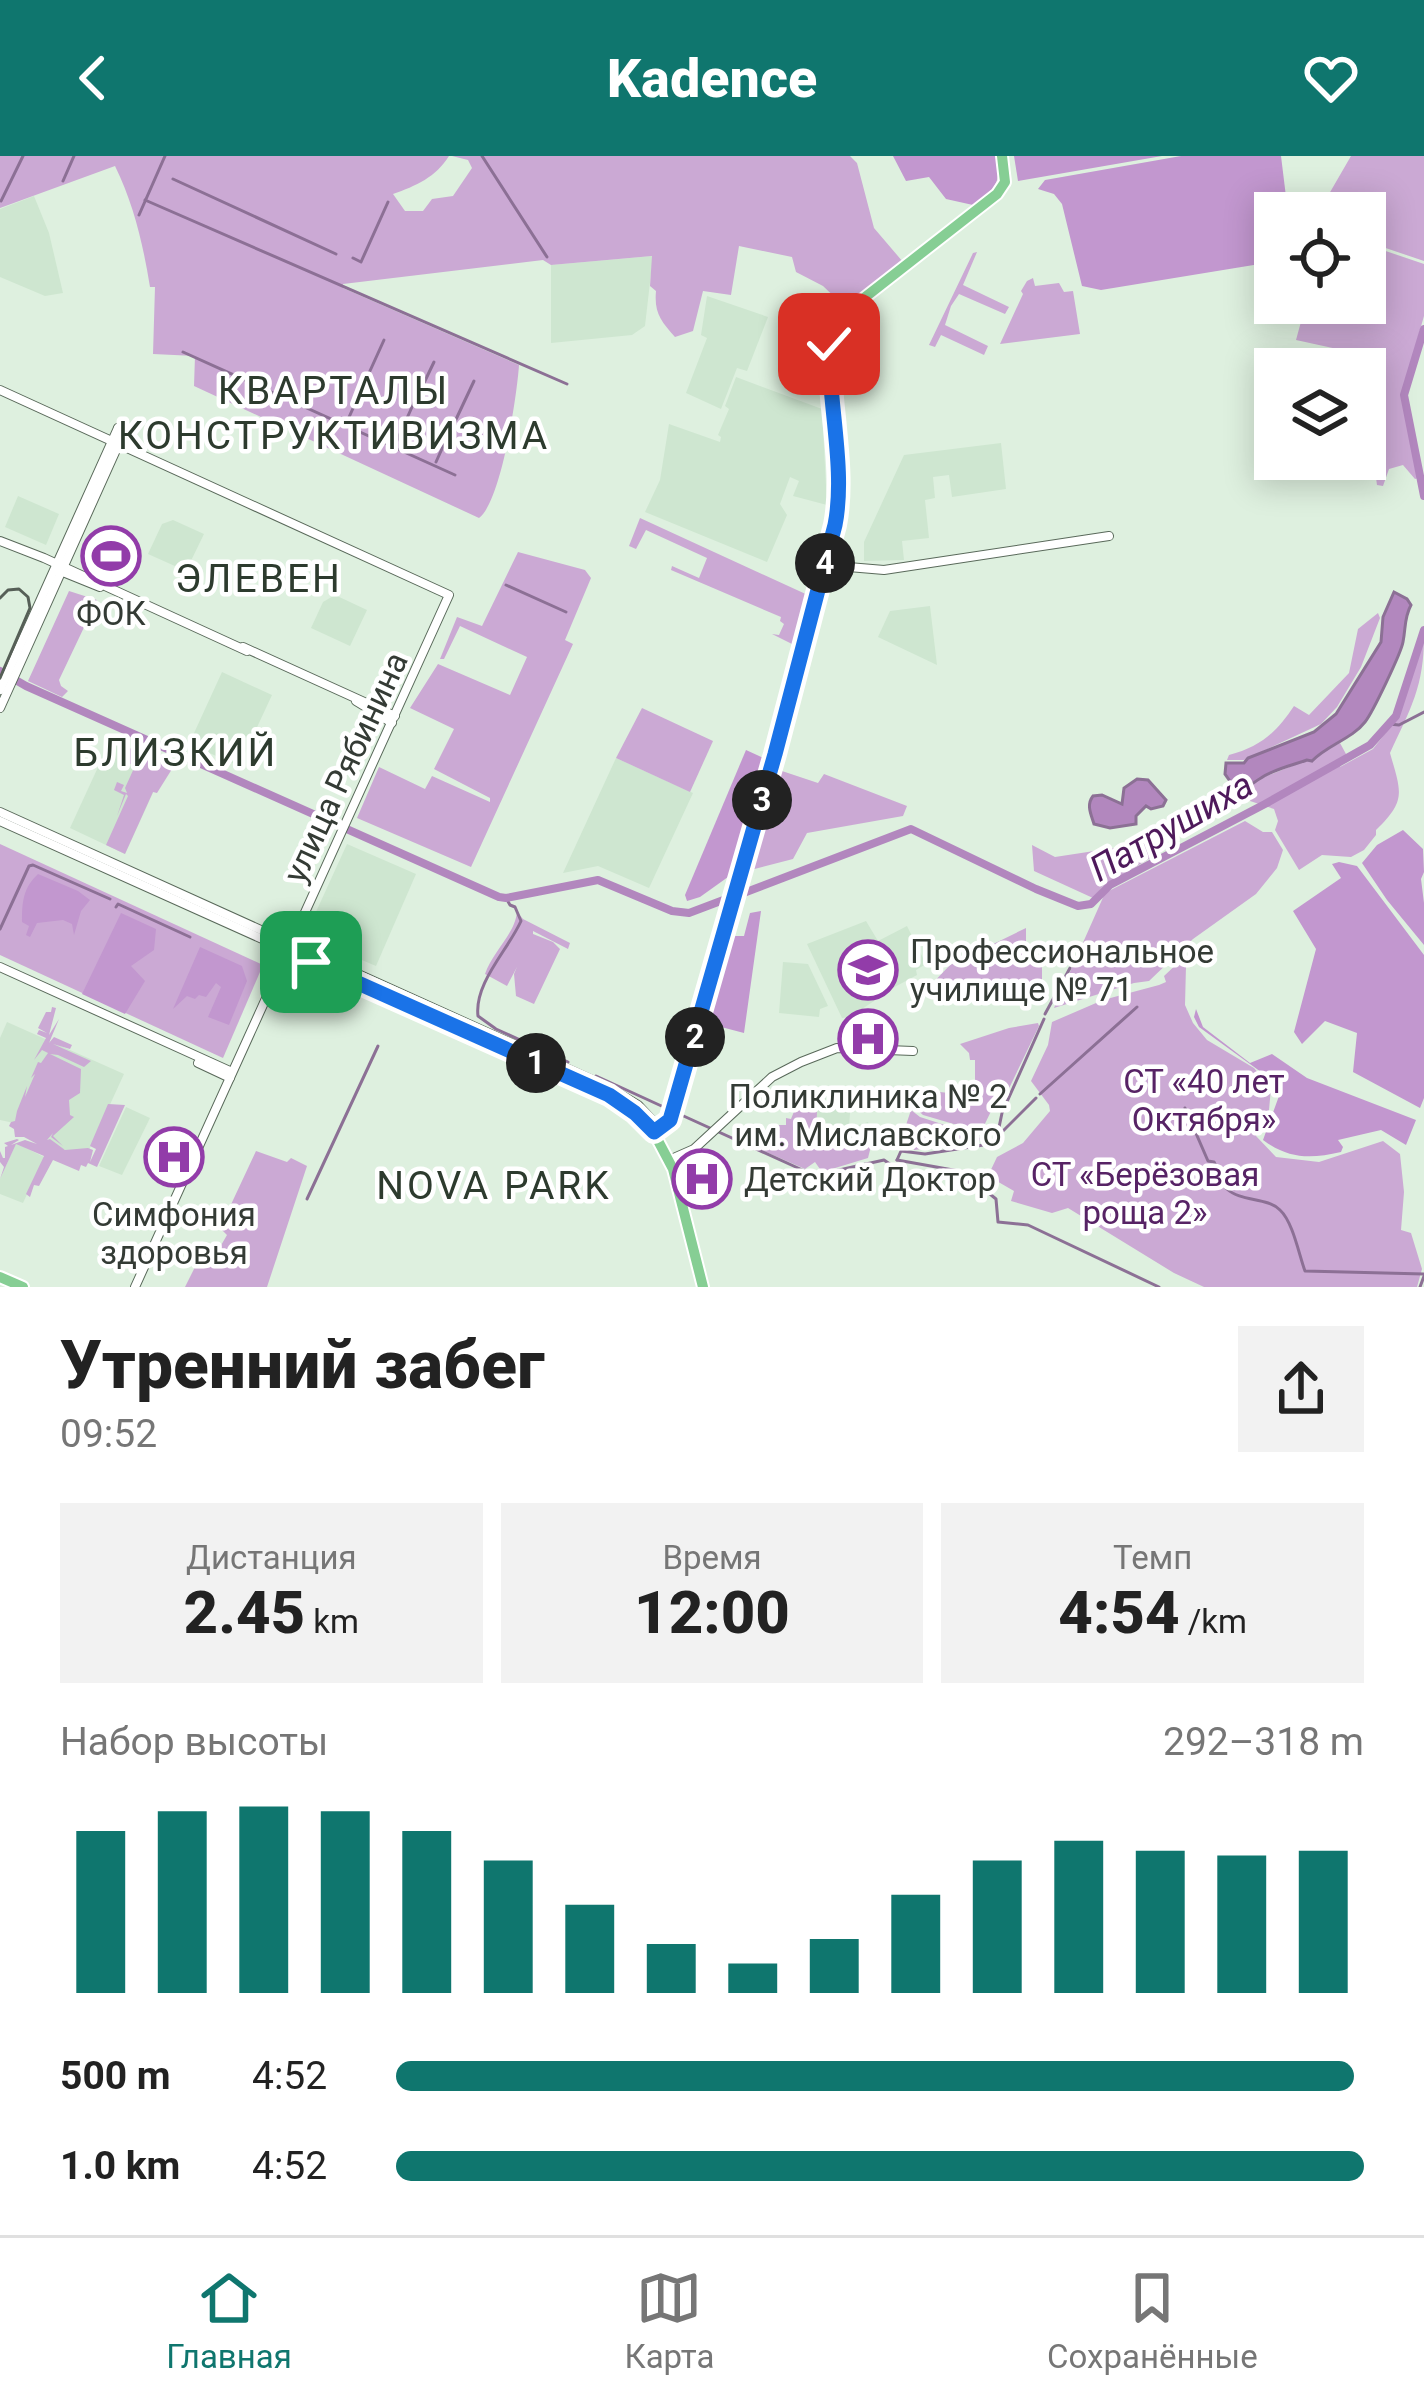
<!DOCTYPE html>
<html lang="ru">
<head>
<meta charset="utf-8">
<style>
  body { margin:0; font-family:Roboto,sans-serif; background:#f2f2f2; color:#222; height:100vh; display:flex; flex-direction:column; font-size:45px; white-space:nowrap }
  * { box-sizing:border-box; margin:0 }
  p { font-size:39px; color:#767676 }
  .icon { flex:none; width:66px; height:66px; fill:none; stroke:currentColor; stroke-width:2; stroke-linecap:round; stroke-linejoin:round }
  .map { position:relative; height:1131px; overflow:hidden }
  .details { display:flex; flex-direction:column; background:#fff; flex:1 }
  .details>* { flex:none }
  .buttons { position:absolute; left:1254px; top:36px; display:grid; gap:24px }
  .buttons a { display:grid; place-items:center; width:132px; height:132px; border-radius:0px; background:#fff; box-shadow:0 6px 30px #0003; font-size:60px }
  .pin { position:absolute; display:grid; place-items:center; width:102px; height:102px; color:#fff; margin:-51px; border-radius:24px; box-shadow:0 6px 18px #0006 }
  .km { position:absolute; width:60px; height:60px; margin:-30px; border-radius:50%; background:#222; color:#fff; font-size:33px; line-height:60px; text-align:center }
  .round { display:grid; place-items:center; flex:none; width:126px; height:126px; border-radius:0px; background:#f2f2f2 }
  .summary { display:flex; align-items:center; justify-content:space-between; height:204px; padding:0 60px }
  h1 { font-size:66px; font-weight:800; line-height:90px }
  .metrics { display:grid; grid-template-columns:repeat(3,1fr); gap:18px; height:204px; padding:12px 60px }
  .metrics div { display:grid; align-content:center; border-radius:0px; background:#f2f2f2; text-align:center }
  .metrics b { font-size:60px; font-weight:800 }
  .metrics small { font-size:33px; font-weight:400 }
  .metrics p { font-size:33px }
  .chart { height:336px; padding:24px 60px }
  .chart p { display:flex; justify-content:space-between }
  .chart svg { width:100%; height:216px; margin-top:12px; stroke:#0f766e; stroke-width:6 }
  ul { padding:0 60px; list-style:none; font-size:39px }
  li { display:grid; grid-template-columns:192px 144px 1fr; align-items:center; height:90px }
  li i { height:30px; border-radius:15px; background:#0f766e }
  header { display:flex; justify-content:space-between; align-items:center; height:156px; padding:0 60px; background:#0f766e; color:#fff; font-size:54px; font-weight:800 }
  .tabs { display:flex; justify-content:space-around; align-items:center; height:168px; border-top:3px solid #e0e0e0; background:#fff; font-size:33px; color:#767676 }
  .tabs a { display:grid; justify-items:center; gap:6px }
  .tabs .on { color:#0f766e }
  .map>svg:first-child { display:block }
  .built { fill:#cee6d0 }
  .green { fill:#cba9d4 }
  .forest { fill:#c297cf }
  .water { fill:#b287be; stroke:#8c7095; stroke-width:3 }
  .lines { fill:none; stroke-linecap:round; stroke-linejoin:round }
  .stream { stroke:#8c7095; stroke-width:3 }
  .river { stroke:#b287be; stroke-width:8 }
  .minor-casing { stroke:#59695a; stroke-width:10 }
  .major-casing { stroke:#fff; stroke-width:14 }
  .minor { stroke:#fff; stroke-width:8 }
  .major { stroke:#86ce94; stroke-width:10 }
  .tram { stroke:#565f57; stroke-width:3 }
  .route-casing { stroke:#fff; stroke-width:24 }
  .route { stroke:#1a73e8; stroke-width:15 }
  .labels { text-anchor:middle; stroke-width:9; stroke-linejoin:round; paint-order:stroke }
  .poi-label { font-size:33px; fill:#343b35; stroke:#fff }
  .street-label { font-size:33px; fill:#343b35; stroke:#fff }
  .park-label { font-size:33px; fill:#572365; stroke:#fff }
  .water-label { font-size:36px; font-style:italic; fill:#4e195b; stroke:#fff }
  .quarter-label { font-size:39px; letter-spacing:3px; fill:#2d3b2e; stroke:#fff }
</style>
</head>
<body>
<header><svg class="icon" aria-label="back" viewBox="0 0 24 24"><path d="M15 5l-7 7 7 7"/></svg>Kadence<svg class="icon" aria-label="heart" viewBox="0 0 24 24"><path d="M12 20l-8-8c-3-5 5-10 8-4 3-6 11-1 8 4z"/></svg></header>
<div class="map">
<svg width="1424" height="1131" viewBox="0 0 1424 1131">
  <rect width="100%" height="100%" fill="#def0df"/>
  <g class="built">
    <polygon points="34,40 49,77 63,137 45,140 0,121 0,53"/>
    <polygon points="653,100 645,170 632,179 551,187 551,109"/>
    <polygon points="707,140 768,161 747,215 737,212 721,253 686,237 707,182 701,179"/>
    <polygon points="736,221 822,253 827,349 793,340 799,325 790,321 780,348 787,359 767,406 645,356 660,324 669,268 720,286 721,281 718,279 729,253 725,250"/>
    <polygon points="1001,287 1006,333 952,341 949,319 933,321 935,342 925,344 929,382 902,385 904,404 864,405 864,386 904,299"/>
    <polygon points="18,340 59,358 46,389 5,371"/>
    <polygon points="173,364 204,378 186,415 148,398 162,368"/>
    <polygon points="335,439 367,454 350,490 311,472 323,446"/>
    <polygon points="930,450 937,509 878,481 890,455"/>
    <polygon points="222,516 272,539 239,610 189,588"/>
    <polygon points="111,583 166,608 125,698 70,672"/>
    <polygon points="616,602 693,637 649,732 598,710 563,717"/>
    <polygon points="347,688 416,718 376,810 305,780"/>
    <polygon points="866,765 878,785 907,770 926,808 916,814 917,819 874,842 874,845 850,861 842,862 807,788"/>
    <polygon points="783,806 808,808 828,850 820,853 819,861 779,857"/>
    <polygon points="7,866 124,918 85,1003 15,971 14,967 0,964 0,882"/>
    <polygon points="818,939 851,942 849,972 868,966 873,982 846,991 842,980 835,990 815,986"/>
    <polygon points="126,951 150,962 122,1019 99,1010"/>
    <polygon points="16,987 44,1001 23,1047 0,1038 0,1023"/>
  </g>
  <g class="green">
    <path d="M0,0H449C436,21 416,30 393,38L405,55H423L432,43L453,40L472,12L468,4L452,0H850L857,7L874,72L903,106L844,150L823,130L796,116L792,101L739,90L731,139L703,135L693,175L675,181C661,165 654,157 656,135L650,130L652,100L551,109L543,104L343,128V132L519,209C517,240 501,346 479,362L194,230L195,200L153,198L155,131H150C143,88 134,49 115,10L0,52Z"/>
    <polygon points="1351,0 1424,0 1424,105 1365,85 1365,57 1318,57"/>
    <polygon points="1365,88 1424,108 1424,160 1401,240 1419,322 1415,323 1403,309 1389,313 1383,330 1377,329 1365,246 1365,213 1356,213 1351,196 1296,184 1302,162 1312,164 1317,147 1365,147"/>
    <polygon points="977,96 963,129 1009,151 1005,158 959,138 951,150 945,169 988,190 984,199 941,179 935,191 929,189 973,97"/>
    <polygon points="1033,122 1035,130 1059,127 1064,136 1073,135 1080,178 1000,188 1023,138 1021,135 1027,125"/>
    <polygon points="640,362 810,440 812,444 798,491 772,478 779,479 784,468 780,465 781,461 671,414 672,410 699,422 707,402 646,374 636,393 629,390"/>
    <polygon points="518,396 585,414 591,422 565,484 573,488 471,711 357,662 379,611 425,633 432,620 490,646 490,642 434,613 454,573 410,552 438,508 510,539 527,501 460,470 444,503 440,503 457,461 482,470"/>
    <polygon points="69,435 97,444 59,524 61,530 68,535 62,541 28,525"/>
    <path d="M1378,457L1380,462L1361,511L1337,551L1321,568L1244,604H1227L1229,599C1260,591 1276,577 1294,550L1309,559L1349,517L1358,473Z"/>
    <path d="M1424,480C1424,530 1411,552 1390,597C1401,636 1407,644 1376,674V679L1364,694L1351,701L1322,699L1299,714L1275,674L1278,665L1274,653L1250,645L1242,638L1259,623L1307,604L1312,606L1317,599L1340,587L1346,598L1340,611L1373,593L1395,565Z"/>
    <polygon points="642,552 713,585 690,636 616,602"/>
    <polygon points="127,591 166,608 165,612 172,613 157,637 153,636 125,698 106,689 128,640 126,638 117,660 124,639 114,634 117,626 124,629 121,635 127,637 125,632 135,610 121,604"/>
    <polygon points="776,613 818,627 824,618 907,650 903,660 807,677 793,703 747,715"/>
    <polygon points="1245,665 1263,676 1272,676 1283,694 1277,712 1256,738 1193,783 1149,825 1134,827 1054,852 1105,737"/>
    <polygon points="1153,686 1159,697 1103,730 1093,742 1034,715 1032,689 1055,701"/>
    <polygon points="0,688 263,809 223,902 0,799"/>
    <path d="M517,756L523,763L570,787L568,793L533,775V778L553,786L560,793L534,848L516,840L514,818L517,811L507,830L485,818C493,795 515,778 517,756Z"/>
    <polygon points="1026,772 1026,796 1030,797 1027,806 1042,807 1042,827 992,836 991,842 981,845 927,833 950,809"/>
    <polygon points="1180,805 1186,810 1185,849 1193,867 1207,884 1254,912 1271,932 1269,954 1256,980 1276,1001 1319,1006 1383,985 1400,998 1404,1036 1401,1074 1411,1077 1422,1113 1417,1131 1204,1131 1174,1117 1068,1052 1052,1057 1011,1045 1014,1035 988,1020 997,1001 1023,987 1050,955 1049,949 1031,925 1048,889 1052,866 1103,844 1159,829 1166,826 1164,820"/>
    <polygon points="52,851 56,852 49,879 59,863 49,887 54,881 72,889 70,893 53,888 91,905 84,911 58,899 50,898 81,913 80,937 69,944 70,959 74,961 53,980 63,990 51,981 53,977 47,984 50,983 65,994 88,992 93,994 90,1006 96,993 90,990 108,948 125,949 97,1011 88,1007 86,1011 81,1009 79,1015 53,1004 39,1030 34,1029 30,1041 26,1038 44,1000 16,988 0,1023 4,1011 0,1006 0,995 3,1002 5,1002 5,991 8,990 4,987 17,983 19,984 11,989 25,984 37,988 24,981 15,981 14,973 9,970 11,966 15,965 17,955 27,930 25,941 35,918 31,922 38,906 41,907 48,897 42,894 34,904 46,882 37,878 39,874 47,877 38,872 46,856 51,856"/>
    <polygon points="1038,867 1039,870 1002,947 994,949 981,976 923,959 912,949 922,934 967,939 975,924 975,904 970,904 969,897 960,888 1009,872"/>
    <polygon points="795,953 817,955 816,986 846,991 873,982 868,1002 822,1016 815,1006 805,1013 752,990 755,985 765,987 771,969 786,969 786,962 791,963"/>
    <polygon points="911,954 920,961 976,979 980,982 979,986 914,994 906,969"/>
    <polygon points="256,995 287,1006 291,1002 307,1010 267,1131 185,1131 203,1095 216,1098 227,1079 220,1072"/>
  </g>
  <g class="forest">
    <path d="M893,0H996C1002,29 995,32 973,49L946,43L929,21L906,25Z"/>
    <polygon points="1014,0 1162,0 1018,25"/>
    <polygon points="1181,0 1281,0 1288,57 1275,57 1275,99 1272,106 1101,134 1082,130 1062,48 1054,38 1038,33 1045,24"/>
    <polygon points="746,594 768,604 735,716 700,741 687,745 685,739"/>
    <polygon points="1403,674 1423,693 1424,716 1421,723 1424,747 1424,789 1387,744 1362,707 1377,689"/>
    <polygon points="1339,706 1357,710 1424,799 1424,942 1420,952 1353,916 1357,877 1325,865 1302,888 1294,876 1316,793 1293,755 1341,722 1332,708"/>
    <path d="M38,718L78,735L90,744L81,755L74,779L72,768L63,764L37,767L30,781L26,779L29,770L22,766C22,746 23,732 38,718Z"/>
    <polygon points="761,755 744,877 706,867 728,780 744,780 750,757"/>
    <polygon points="121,757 156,773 154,794 131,810 145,825 125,858 82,838"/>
    <polygon points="200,791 242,810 247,825 229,869 208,861 221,831 216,827 206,841 199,839 195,843 187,840 173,853"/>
    <path d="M1196,853L1203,871L1250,907L1272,898L1307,922L1416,964L1406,989L1381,974L1338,984L1343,991L1341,996C1310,1003 1289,1003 1263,984L1279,940L1276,927L1199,871L1194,861Z"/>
  </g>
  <g class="water">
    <path d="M1394,436L1407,443L1411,449C1404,462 1406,471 1403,486C1401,497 1373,556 1365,566C1352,583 1327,589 1312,605L1307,604C1293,609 1274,613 1261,622C1255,625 1251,630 1245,632L1232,628L1225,618L1226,607H1244L1248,602L1314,576L1336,558L1381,486L1383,461Z"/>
    <path d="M1137,623L1148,624L1166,644L1163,650L1151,653L1146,650L1136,660V668L1110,672L1094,668C1091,658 1086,649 1093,640L1102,639L1122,648L1124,632Z"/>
  </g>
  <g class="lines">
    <g class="stream">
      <polyline points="482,0 547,101"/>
      <polyline points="173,23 336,98"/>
      <polyline points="63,25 74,0"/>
      <polyline points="145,44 567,228"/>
      <polyline points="1,45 23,0"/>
      <polyline points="139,59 165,0"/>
      <polyline points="353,102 361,106 388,46"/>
      <polyline points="1422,180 1424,181"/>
      <polyline points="183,196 455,319"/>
      <polyline points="423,229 434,206"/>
      <polyline points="345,270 384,184"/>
      <polyline points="451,274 474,225"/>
      <polyline points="395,289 416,242"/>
      <polyline points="436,306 445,286"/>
      <polyline points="506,429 566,456"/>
      <polyline points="1389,568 1399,569 1424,556"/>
      <path d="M506,742L510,749L515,751L521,765C508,794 474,827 478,860L496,873L568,906"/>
      <polyline points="726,743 764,607"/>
      <polyline points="116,751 118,748 190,781"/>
      <polyline points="0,773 29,710 33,709 110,743"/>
      <polyline points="1045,858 1070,812"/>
      <polyline points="596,920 668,953"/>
      <polyline points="1040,938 1137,851"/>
      <path d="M1185,952L1208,1005L1214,1006L1217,1012L1216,1018C1220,1023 1222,1029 1227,1033C1241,1046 1267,1041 1280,1054C1293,1066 1299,1099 1305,1115L1424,1118"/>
      <path d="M677,957L809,1017L821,1018L884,1004C899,1015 920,1027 938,1017L957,1027"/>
      <polyline points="999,979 1036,942"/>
      <polyline points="897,1004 970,1017 969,1030 985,1034 996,1043 998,1066 1028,1069 1159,1131"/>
      <polyline points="897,1004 901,995 925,998 990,988 997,981 1002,957 1044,863"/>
      <polyline points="307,1043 378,890"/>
      <polyline points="1420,1131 1424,1120"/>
    </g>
    <g class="river">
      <polyline points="1424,173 1404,239 1424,340"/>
      <polyline points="0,515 26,530 499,741 506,742 598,724 672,755 689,757 726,743"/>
      <polyline points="741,738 911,673 1036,733 1078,750 1091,748 1110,729 1265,648 1370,589 1396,560 1424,474"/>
    </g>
    <defs>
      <g id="minor">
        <polyline points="0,234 449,439 135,1131"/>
        <polyline points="0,385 44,402 247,495"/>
        <polyline points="825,409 884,414 1109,380"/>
        <polyline points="58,414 100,431"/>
        <polyline points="243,491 395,560"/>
        <polyline points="0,534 118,272"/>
        <polyline points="356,545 392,567"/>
        <polyline points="0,552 125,274 118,272"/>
        <polyline points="0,656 608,931 638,949 660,973"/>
        <polyline points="0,665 609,939 635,957 654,977"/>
        <polyline points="0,811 232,916"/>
        <polyline points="198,907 230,922"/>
        <polyline points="669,1004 694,993 772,921 801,906 837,892 913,895"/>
      </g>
      <g id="major">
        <polyline points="0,1121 23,1131"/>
        <path d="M703,1131L673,1013L654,977L671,963L676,951L777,593L835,369L838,348C837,310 820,203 832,175C835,165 843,159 850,153L997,38L1005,26L1002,0"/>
      </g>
    </defs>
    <use href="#minor" class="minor-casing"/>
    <use href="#major" class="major-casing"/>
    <use href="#minor" class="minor"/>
    <use href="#major" class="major"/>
    <polyline class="tram" points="0,442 8,434 19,433 28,441 30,452 0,522"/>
  </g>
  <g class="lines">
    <defs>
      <path id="route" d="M311,806L609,939L635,957L654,976L670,964L775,598L835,369C846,314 828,245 829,188"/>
    </defs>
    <use href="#route" class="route-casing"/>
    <use href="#route" class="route"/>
  </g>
  <defs>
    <symbol id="stadium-ring" viewBox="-11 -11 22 22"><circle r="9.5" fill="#fff" stroke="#923ca9" stroke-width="1.5"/><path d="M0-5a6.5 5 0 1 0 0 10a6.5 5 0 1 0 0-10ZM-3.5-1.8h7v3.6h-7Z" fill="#923ca9"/></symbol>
    <symbol id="university-ring" viewBox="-11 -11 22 22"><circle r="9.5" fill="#fff" stroke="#923ca9" stroke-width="1.5"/><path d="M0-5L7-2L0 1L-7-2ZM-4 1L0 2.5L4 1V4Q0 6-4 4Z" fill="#923ca9"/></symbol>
    <symbol id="hospital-ring" viewBox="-11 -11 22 22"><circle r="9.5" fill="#fff" stroke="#923ca9" stroke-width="1.5"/><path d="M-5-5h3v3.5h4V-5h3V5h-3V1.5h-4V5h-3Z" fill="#923ca9"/></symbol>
  </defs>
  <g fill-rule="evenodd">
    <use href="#stadium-ring" x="78" y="367" width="66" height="66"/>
    <use href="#university-ring" x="835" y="781" width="66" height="66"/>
    <use href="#hospital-ring" x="835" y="850" width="66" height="66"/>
    <use href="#hospital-ring" x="141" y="968" width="66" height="66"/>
    <use href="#hospital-ring" x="669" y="990" width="66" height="66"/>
  </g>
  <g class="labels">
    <g class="poi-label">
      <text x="111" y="469">ФОК</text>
      <text x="910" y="807" text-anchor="start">Профессиональное<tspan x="910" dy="38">училище № 71</tspan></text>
      <text x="868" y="952">Поликлиника № 2<tspan x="868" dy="38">им. Миславского</tspan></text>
      <text x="744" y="1035" text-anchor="start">Детский Доктор</text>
      <text x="174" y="1070">Симфония<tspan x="174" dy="38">здоровья</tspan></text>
    </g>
    <g class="street-label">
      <text transform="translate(345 611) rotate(-65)" y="12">улица Рябинина</text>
    </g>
    <g class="park-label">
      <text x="1204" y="937">СТ «40 лет<tspan x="1204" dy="38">Октября»</tspan></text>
      <text x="1145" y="1030">СТ «Берёзовая<tspan x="1145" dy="38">роща 2»</tspan></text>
    </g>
    <g class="water-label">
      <text transform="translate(1171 670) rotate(-30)" y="13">Патрушиха</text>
    </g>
    <g class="quarter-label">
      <text x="334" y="248">КВАРТАЛЫ<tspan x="334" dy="45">КОНСТРУКТИВИЗМА</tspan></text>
      <text x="259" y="436">ЭЛЕВЕН</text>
      <text x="176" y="610">БЛИЗКИЙ</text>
      <text x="494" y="1043">NOVA PARK</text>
    </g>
  </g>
</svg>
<div class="buttons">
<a><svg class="icon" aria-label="locate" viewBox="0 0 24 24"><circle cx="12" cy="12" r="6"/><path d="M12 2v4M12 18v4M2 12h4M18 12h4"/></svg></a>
<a><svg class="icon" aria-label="layers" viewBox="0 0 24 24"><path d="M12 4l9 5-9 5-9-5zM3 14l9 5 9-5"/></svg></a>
</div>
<div class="pin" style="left:311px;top:806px;background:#1e9e55"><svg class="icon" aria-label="arrive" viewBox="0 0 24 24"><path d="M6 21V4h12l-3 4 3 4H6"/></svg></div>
<div class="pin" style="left:829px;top:188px;background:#d93025"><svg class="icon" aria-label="check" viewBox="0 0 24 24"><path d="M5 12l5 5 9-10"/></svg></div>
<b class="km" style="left:536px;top:907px">1</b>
<b class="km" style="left:695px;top:881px">2</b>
<b class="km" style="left:762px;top:644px">3</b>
<b class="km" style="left:825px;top:407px">4</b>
</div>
<section class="details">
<div class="summary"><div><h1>Утренний забег</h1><p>09:52</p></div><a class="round"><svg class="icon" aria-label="share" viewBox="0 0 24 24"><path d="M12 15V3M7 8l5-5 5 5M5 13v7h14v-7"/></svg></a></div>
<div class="metrics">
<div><p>Дистанция</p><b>2.45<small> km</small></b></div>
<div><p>Время</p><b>12:00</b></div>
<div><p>Темп</p><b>4:54<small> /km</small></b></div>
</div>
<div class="chart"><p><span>Набор высоты</span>292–318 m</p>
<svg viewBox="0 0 160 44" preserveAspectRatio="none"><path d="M5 44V11M15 44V7M25 44V6M35 44V7M45 44V11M55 44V17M65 44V26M75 44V34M85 44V38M95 44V33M105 44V24M115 44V17M125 44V13M135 44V15M145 44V16M155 44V15"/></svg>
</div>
<ul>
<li><b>500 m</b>4:52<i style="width:99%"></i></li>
<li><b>1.0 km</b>4:52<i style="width:100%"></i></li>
</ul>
</section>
<nav class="tabs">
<a class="on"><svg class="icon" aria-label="home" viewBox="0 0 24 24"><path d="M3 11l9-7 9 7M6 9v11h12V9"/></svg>Главная</a>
<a><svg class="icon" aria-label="map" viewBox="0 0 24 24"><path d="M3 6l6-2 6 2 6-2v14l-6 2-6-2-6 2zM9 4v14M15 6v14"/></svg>Карта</a>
<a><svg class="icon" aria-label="saved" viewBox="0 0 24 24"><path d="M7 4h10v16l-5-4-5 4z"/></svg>Сохранённые</a>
</nav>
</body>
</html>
